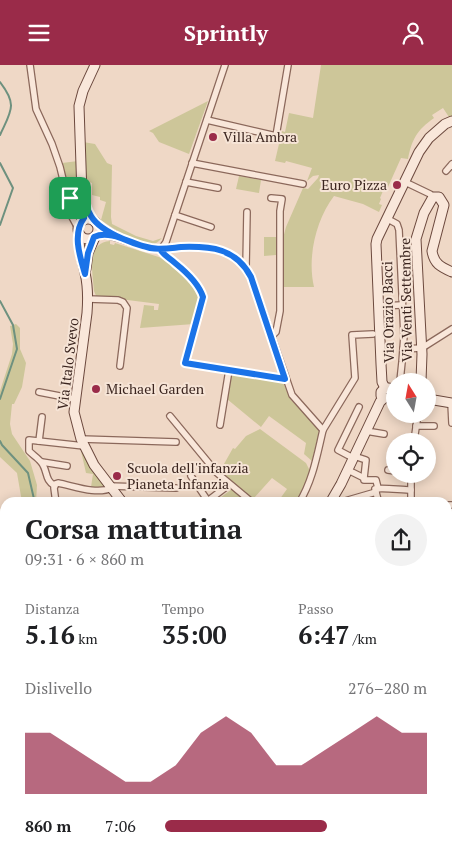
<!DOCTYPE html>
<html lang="it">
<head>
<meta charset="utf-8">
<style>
  body { margin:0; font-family:"PT Serif",serif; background:#f2f2f2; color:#202124; height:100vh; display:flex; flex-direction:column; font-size:19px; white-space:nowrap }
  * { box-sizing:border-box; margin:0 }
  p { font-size:16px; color:#757577 }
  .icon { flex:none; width:28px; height:28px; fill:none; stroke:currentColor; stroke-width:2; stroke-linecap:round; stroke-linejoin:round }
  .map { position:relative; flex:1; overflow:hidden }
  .sheet { position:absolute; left:0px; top:432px; width:452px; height:358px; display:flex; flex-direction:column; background:#fff; border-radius:15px 15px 0 0; box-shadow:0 2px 12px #0003 }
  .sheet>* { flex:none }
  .needle { width:32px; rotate:349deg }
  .tools { position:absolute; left:386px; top:308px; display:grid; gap:10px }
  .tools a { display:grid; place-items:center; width:50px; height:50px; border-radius:50%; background:#fff; box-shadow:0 2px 12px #0003; font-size:25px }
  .pin { position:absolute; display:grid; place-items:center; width:42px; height:42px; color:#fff; margin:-21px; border-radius:10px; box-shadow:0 2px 8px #0006 }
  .round { display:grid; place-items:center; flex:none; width:52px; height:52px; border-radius:26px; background:#f2f2f2 }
  .summary { display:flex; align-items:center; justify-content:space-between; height:85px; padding:0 25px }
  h1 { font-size:28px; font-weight:700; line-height:38px }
  .metrics { display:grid; grid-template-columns:repeat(3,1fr); gap:8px; height:85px; padding:5px 25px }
  .metrics div { display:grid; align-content:center }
  .metrics b { font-size:25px; font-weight:700 }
  .metrics small { font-size:14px; font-weight:400 }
  .metrics p { font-size:14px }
  .chart { height:140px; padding:10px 25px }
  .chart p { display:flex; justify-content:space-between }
  .chart svg { width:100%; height:90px; margin-top:5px; fill:#9a2b49; opacity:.7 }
  ul { padding:0 25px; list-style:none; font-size:16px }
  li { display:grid; grid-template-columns:80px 60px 1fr; align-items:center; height:38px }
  li i { height:12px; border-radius:6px; background:#9a2b49 }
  header { display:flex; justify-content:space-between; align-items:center; height:65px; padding:0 25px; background:#9a2b49; color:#fff; font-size:22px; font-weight:700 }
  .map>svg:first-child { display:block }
  .farmland { fill:#e5d0b3 }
  .green { fill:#cdc699 }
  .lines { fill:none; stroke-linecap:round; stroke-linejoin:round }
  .stream { stroke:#6e917f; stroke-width:2 }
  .river { stroke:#a7c2b3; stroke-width:11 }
  .street-casing { stroke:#8b685b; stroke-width:8 }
  .secondary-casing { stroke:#6c493e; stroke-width:11 }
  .street { stroke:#f9e7da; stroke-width:5.5 }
  .secondary { stroke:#f9e7da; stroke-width:9 }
  .route-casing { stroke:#fff; stroke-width:10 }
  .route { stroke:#1a73e8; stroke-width:6 }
  .poi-dot { fill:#9a2b49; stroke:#f6e4d6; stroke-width:2 }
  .labels { text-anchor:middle; stroke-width:4; stroke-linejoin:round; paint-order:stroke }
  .poi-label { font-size:14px; fill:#3b251f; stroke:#f6e4d6; text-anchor:start }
  .street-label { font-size:14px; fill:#3b251f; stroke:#f6e4d6 }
</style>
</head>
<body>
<header><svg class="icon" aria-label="menu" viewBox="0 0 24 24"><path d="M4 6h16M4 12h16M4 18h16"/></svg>Sprintly<svg class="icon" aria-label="person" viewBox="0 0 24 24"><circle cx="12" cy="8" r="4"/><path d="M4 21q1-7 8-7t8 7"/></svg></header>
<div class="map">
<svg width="452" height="790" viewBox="0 0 452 790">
  <rect width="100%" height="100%" fill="#efd8c6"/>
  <polygon class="farmland" points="5,555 5,578 0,583 0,558"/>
  <g class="green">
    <path d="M321,0H452V51L449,52L443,43L432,50L434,53C417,65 412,74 408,94L401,93L388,122L385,121L380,133L381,134L379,139L382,140L379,147L363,139L334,131C316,155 307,192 314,222H284L282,177L286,162L303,123L308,124L318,113L319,110L313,111L307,116L312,103L286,96L285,98L275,96L282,66L285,67L289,48L313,53Z"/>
    <polygon points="208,36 189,89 159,77 153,68 149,66"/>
    <path d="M83,77L95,79L107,98L112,100L111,152L112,159L136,171L153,176L162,173C159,176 156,179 152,179C137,178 113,164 101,155L106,137L100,135V132L92,130V118L86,116Z"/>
    <polygon points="78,96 79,129 74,132 69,123 62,98"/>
    <polygon points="239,111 261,115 259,128 236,124"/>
    <polygon points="264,172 277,172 276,190 264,191"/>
    <path d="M110,176V179L114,180L115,178L168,195L175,200L200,228L201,232L194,259L140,263L144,240L154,241V245H158L159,239L96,231L94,226C93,209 85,178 110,176Z"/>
    <polygon points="16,259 20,263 20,284 26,298 22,322 14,339 12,339 10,359 12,369 30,396 37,420 36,437 22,437 17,408 0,392 0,326 12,289 13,279 10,261"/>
    <polygon points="231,309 280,317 284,319 291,335 318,362 319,367 312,396 304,389 306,378 269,351 261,362 227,334"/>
    <polygon points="260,364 306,398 310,406 302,428 296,437 277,438 287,424 272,413 253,434 221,408 220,406 233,383 235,384 246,371"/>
    <polygon points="81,386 105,421 105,423 91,422 93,409 86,408"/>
    <polygon points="232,424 248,437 213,438"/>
    <path d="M5,457V493C0,482 0,468 5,457Z"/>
    <polygon points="5,533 5,555 0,558 0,539 3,538"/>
    <polygon points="5,578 5,601 0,605 0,583"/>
  </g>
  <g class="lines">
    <g class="stream">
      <path d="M0,17C18,40 11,46 0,70"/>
      <polyline points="0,98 13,123 0,160"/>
      <polyline points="0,236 13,260 17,284 0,334"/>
      <polyline points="0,376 2,380 28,408 34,434 33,438"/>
      <polyline points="5,475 2,482 5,486"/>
      <polyline points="0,591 5,586"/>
      <polyline points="0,772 5,771"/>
    </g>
    <g class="river">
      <polyline points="0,723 5,726"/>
      <polyline points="80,785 85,790"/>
    </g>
    <defs>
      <g id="street">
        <polyline points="30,0 36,44 52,79 60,102 72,152 78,163"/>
        <path d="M225,0L166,177L161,184C164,191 170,193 175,198C185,206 200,220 203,232L185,298L285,314"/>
        <polyline points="207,55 276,71 288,0"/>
        <polyline points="192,98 303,119"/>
        <polyline points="446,106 452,99"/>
        <polyline points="186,117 218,123"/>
        <polyline points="405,117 430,129 433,132"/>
        <polyline points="69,130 79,149 86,154"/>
        <polyline points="271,133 282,134 280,146 280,246 276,267 271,272"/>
        <polyline points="175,150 211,162"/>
        <polyline points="386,153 397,159 399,165 404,271 402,297 400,316"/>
        <polyline points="97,160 115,169"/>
        <path d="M96,171C116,168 132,181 151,183C162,185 172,183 182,182C211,181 236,183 251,212L292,330L323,365C317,390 313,415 299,438"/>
        <polyline points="246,202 247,147"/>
        <polyline points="88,234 118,235 123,237 127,243 120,301"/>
        <polyline points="379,241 402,240"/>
        <polyline points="403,284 422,283 452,264"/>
        <polyline points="39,327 75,334"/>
        <polyline points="451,338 452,358"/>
        <polyline points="395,345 395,344"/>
        <polyline points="170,351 217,408 253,438"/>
        <polyline points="220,360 229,305"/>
        <polyline points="416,361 434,361"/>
        <polyline points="323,365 355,313 352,270 373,269"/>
        <polyline points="366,366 384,369"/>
        <polyline points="81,374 176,377"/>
        <polyline points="39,376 42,352"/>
        <polyline points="414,376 418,349"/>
        <polyline points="354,391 366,395 364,413"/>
        <polyline points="353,393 338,385 359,342"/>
        <polyline points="42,397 67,401"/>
        <polyline points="348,405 364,413 364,415 376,415 378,423"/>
        <polyline points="388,405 395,406"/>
        <polyline points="411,409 411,438"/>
        <polyline points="191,411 208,436"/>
        <path d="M55,421C44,415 48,405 41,397C38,393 33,390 29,386V375L84,381"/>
        <polyline points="109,421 176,423"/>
        <polyline points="334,432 338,438 376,427"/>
        <path d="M56,438L54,423L55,419L58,418C74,421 96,430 112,423"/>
        <polyline points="205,438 226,422"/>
        <polyline points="369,438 378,435"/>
        <path d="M379,438L375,424C382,422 401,425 411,425"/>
        <polyline points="448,440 452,440"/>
        <polyline points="448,458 452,458"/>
        <polyline points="0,489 5,496"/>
        <polyline points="448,573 452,572"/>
        <polyline points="0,608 5,604"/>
        <polyline points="448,695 452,692"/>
        <polyline points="448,706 452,706"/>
        <polyline points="448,747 452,722"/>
        <polyline points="448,777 452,783"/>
        <polyline points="354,785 357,790"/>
        <polyline points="384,785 387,790"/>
        <polyline points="418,785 422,790"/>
        <polyline points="235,790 236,785"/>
        <polyline points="329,790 333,785"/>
        <polyline points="436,790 443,785"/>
      </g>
      <g id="secondary">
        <circle cx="88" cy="164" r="10"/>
        <polyline points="80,158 85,151 82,130 79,41 83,26 95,0"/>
        <path d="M79,168C78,182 82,194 85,208C88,221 88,235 87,248L74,347L81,374L94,400L123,438"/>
        <polyline points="86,204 88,188 95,172"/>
        <path d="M421,316L422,289L416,174L424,148L433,132H439L444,140L432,186C434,199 441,202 452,207"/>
        <polyline points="385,323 382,317 381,299 376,179 377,174 419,87 429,73 445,59 452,56"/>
        <polyline points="384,333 381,331 381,327 385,323 389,323 392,329 395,330"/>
        <polyline points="428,334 452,338"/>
        <polyline points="330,438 341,419 380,337 384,333"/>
        <polyline points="448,491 452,492"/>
        <polyline points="448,562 452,563"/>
        <polyline points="243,790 243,785"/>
      </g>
    </defs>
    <use href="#street" class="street-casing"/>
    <use href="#secondary" class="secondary-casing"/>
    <use href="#street" class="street"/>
    <use href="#secondary" class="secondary"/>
  </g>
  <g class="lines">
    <defs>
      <path id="route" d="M70,133L79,149L84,153C72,169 80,192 85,209L88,188L94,172C111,164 133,180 150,183C161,185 171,183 181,182C211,181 236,183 251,212L285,314L185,298L203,232C199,219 185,206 175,198C170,193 164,191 160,184C141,183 101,168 91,151C85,142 84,130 82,120C82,128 81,138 70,133"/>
    </defs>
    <use href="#route" class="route-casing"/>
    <use href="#route" class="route"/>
  </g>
  <g class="poi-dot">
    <circle cx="213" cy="72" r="5"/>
    <circle cx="397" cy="120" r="5"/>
    <circle cx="96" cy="324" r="5"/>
    <circle cx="117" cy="411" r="5"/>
  </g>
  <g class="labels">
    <g class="poi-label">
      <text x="223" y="77">Villa Ambra</text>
      <text x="387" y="125" text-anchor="end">Euro Pizza</text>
      <text x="106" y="329">Michael Garden</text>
      <text x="127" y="408">Scuola dell'infanzia<tspan x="127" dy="16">Pianeta Infanzia</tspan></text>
    </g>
    <g class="street-label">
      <text transform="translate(406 235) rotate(-91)" y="5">Via Venti Settembre</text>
      <text transform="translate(388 247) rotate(-91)" y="5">Via Orazio Bacci</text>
      <text transform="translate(68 299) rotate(-83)" y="5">Via Italo Svevo</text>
    </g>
  </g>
</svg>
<div class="tools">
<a><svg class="needle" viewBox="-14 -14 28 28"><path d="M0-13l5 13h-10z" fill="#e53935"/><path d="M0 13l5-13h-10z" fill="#757577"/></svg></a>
<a><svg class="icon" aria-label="locate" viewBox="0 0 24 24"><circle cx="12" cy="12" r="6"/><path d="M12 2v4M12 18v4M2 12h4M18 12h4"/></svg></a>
</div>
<div class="pin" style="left:70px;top:133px;background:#1e9e55"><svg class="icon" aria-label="arrive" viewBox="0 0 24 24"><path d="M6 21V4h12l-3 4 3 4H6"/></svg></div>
<section class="sheet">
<div class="summary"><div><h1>Corsa mattutina</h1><p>09:31 · 6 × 860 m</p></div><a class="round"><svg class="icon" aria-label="share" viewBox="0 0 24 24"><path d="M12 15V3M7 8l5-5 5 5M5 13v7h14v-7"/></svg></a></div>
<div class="metrics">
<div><p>Distanza</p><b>5.16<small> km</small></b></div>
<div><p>Tempo</p><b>35:00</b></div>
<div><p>Passo</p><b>6:47<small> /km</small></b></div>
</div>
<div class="chart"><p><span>Dislivello</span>276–280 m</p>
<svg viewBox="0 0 160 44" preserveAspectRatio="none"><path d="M0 44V14L10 14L20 22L30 30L40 38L50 38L60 30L70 14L80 6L90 14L100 30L110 30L120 22L130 14L140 6L150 14L160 14V44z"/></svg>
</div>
<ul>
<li><b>860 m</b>7:06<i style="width:62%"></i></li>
</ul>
</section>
</div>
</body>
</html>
